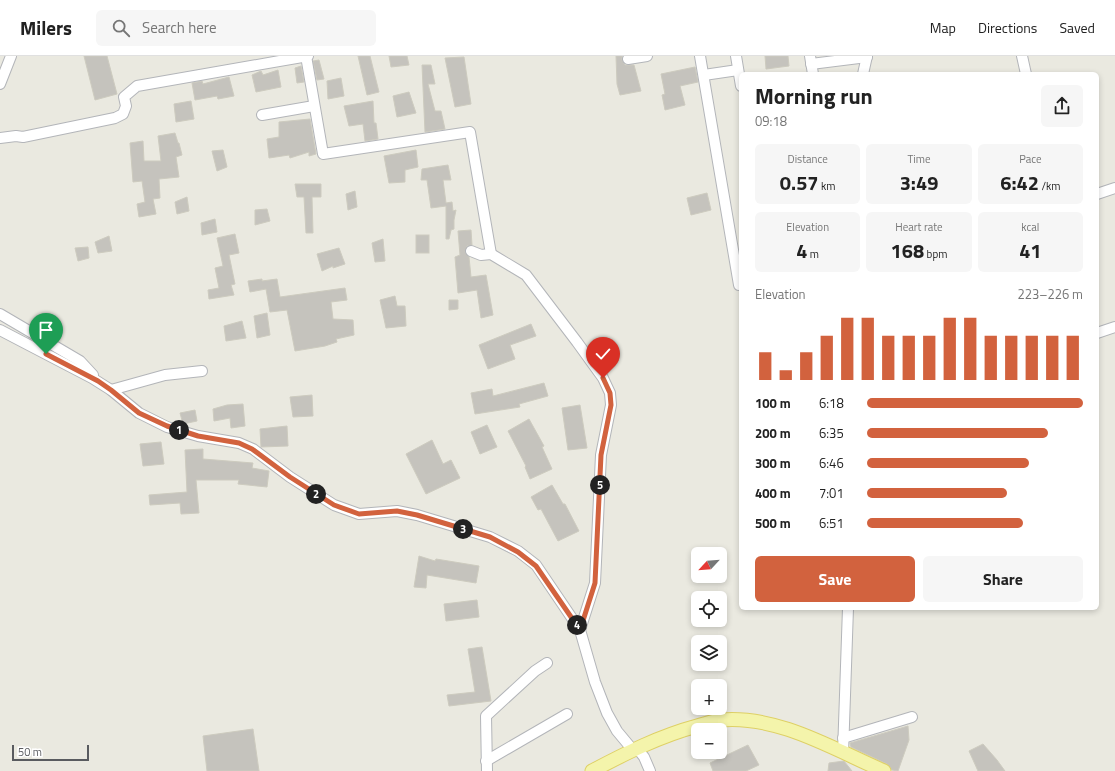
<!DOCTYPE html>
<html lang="en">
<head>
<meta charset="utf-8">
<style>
  body { margin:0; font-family:"Titillium Web",sans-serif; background:#f6f6f6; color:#222; height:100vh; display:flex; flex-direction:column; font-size:15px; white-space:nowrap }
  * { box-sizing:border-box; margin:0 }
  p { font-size:13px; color:#767676 }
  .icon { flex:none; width:22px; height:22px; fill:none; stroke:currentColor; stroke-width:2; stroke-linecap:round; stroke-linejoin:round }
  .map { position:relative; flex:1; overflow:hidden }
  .sheet { position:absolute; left:739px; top:16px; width:360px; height:538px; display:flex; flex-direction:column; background:#fff; border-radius:6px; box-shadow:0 2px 6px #0003 }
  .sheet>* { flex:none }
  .needle { width:26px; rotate:244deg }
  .controls { position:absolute; left:691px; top:491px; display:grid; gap:8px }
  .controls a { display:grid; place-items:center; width:36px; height:36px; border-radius:6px; background:#fff; box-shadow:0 2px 6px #0003; font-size:20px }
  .scale { position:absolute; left:12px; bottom:10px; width:77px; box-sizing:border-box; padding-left:4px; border:2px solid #595b5f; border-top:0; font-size:11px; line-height:14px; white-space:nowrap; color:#595b5f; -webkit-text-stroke:3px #fff; paint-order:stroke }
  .pin { position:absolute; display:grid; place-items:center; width:34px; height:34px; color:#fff; margin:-41px -17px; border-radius:50% 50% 50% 0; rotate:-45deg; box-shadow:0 0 4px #0007 }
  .pin .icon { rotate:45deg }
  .km { position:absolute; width:20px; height:20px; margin:-10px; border-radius:50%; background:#222; color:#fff; font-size:11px; line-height:20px; text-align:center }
  .round { display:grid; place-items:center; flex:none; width:42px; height:42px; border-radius:6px; background:#f6f6f6 }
  .head { display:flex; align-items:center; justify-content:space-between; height:68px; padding:0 16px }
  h1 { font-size:22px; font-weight:700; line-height:30px }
  .metrics { display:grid; grid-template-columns:repeat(3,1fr); gap:6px; height:68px; padding:4px 16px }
  .metrics div { display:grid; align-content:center; border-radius:6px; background:#f6f6f6; text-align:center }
  .metrics b { font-size:20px; font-weight:700 }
  .metrics small { font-size:11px; font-weight:400 }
  .metrics p { font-size:11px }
  .chart { height:112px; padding:8px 16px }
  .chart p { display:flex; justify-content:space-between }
  .chart svg { width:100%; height:72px; margin-top:4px; stroke:#d2623e; stroke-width:6 }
  .button { display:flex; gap:8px; margin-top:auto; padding:8px 16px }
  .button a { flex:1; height:46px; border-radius:6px; background:#d2623e; color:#fff; font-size:16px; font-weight:700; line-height:46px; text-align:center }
  .button a+a { background:#f6f6f6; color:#222 }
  ul { padding:0 16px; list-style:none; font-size:13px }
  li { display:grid; grid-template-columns:64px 48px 1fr; align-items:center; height:30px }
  li i { height:10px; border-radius:5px; background:#d2623e }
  header { display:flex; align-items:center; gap:24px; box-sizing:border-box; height:56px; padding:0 20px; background:#fff; border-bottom:1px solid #e0e0e0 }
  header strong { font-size:19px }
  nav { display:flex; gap:22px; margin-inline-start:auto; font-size:14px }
  .search { width:280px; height:36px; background:#f6f6f6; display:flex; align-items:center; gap:10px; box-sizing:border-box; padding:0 14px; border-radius:6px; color:#767676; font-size:15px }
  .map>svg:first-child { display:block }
  .building { fill:#c5c3bd; stroke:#cdcbbf }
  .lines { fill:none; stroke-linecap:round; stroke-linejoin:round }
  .minor-casing { stroke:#b3b5b9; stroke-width:12 }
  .major-casing { stroke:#ded065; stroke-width:15 }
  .minor { stroke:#fff; stroke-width:10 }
  .major { stroke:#f4f4ab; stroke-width:13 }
  .route-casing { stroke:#fff; stroke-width:8 }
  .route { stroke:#d2623e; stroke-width:5 }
</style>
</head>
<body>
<header>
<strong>Milers</strong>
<div class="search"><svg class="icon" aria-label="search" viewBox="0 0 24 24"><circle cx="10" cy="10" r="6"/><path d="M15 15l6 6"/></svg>Search here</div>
<nav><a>Map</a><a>Directions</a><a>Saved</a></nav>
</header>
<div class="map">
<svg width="1115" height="715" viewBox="0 0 1115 715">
  <rect width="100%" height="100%" fill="#eae9e0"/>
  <g class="building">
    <polygon points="84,0 107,0 117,38 95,44"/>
    <polygon points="358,0 370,0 379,36 367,39"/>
    <polygon points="389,0 407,0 409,9 391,11"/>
    <polygon points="616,0 622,0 622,4 625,9 634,9 641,35 620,39 617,28"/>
    <polygon points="765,0 788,0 789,10 766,13"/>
    <polygon points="464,1 471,48 455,51 445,2"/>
    <polygon points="319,4 324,23 317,24 313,5"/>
    <polygon points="422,9 431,9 435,28 428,28 435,55 441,55 445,73 425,76"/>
    <polygon points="301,10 304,26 297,27 295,12"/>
    <polygon points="695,11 698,26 680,30 685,49 665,54 662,39 665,38 661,18"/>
    <polygon points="278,14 281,31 256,36 252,19 261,15 263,19"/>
    <polygon points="229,21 234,40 218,43 217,40 195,44 192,27 202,25 203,28"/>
    <polygon points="341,22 344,40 328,43 327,25"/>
    <polygon points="409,36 416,57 397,61 393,40"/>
    <polygon points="191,45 194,63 176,66 174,48"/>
    <polygon points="373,45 374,67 376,67 378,83 365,85 363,68 349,70 344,50"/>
    <polygon points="310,63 316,98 309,100 309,96 290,102 289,99 269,102 267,83 279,81 279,66"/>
    <polygon points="175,77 178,87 179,87 182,99 176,101 179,121 159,123 160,142 153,143 156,158 139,161 137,148 145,146 142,125 133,126 130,87 143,85 144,105 161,105 158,80"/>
    <polygon points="223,94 227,111 217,115 212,95"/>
    <polygon points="416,94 418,111 405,114 405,126 389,127 384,100"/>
    <polygon points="448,109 451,124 443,124 446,147 452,146 453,155 456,154 454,164 454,173 451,174 449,183 446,183 446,150 431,152 427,124 421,124 422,113"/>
    <polygon points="295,128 321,128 321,141 312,141 313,177 306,177 304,141 297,141"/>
    <polygon points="355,135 357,151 348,154 346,138"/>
    <polygon points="707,137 711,154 691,159 687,142"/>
    <polygon points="187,141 189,155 177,158 175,146"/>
    <polygon points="267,153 270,165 255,169 255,154"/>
    <polygon points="215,163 217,176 202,179 201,167"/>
    <polygon points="471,174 472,189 467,190 465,196 469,201 471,221 486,219 493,259 481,262 477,234 458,237 455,201 460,199 458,175"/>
    <polygon points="235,178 239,197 229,199 235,228 231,229 234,239 209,243 208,234 219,232 215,212 223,210 217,182"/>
    <rect x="416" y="179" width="13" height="18"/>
    <polygon points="109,180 112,195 98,197 95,186"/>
    <polygon points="383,183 385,205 375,206 372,187"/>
    <polygon points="88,191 89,202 78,205 75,192"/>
    <polygon points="339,192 345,208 333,212 333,210 322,215 317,198"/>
    <polygon points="262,223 262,225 277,223 280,241 345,232 347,244 331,246 333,263 353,264 354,279 336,283 337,286 325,290 295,295 287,254 270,256 266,233 250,236 248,225"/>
    <polygon points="395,240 397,250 405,250 406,270 386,272 380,244"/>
    <polygon points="449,244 458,244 458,253 449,254"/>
    <polygon points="267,257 270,279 257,282 254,260"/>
    <polygon points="242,265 246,282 226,285 224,270"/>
    <polygon points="531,268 536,280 510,289 515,303 488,313 479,289"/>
    <polygon points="544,327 548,340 519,348 520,351 475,358 471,337 492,333 493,340"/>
    <polygon points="312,339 313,360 293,361 290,341"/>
    <polygon points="243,348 245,370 231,372 230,362 214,365 213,353 227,349"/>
    <polygon points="580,349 587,392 568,394 562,352"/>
    <polygon points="195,354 197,365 183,368 180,357"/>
    <polygon points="529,363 544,390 542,391 552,413 530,423 525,411 526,410 508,375"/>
    <polygon points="487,369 497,391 480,398 471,376"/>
    <polygon points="287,370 288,390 261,391 260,373"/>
    <polygon points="432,384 443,408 451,404 460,422 426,438 406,398"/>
    <polygon points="161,386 164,408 143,410 140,388"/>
    <polygon points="203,393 203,403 253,407 252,412 269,415 267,431 238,428 239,424 196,424 199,457 181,458 180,447 150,449 149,439 187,436 185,394"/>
    <polygon points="552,429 563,448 565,448 579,475 558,485 541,453 538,454 531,441"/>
    <polygon points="419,500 435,505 436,503 479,510 476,527 427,519 426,532 414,531"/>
    <polygon points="477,544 479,561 446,565 444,548"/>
    <polygon points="482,591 491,645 449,650 447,639 475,636 468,593"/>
    <polygon points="908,670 909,684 898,715 892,714 887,708 851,691 850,687"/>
    <polygon points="253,673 259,715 207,715 203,680"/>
    <polygon points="983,688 997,704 1005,715 978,715 969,695"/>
    <polygon points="748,689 759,709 746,715 713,715 710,707"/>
    <polygon points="844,705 852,715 828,715 829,707"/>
  </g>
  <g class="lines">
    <defs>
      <g id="minor">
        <polyline points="306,0 323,98 470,76 491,198"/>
        <polyline points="700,0 739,229 741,229"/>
        <polyline points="736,0 741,30"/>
        <polyline points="810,0 813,18"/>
        <polyline points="1022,0 1026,18"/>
        <polyline points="628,3 647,0"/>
        <polyline points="811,8 867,1"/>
        <polyline points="863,18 867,0"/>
        <polyline points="704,19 738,14"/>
        <polyline points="0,28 11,0"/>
        <polyline points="262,59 314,50"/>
        <polyline points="0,82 16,80 23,81 115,62 123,58 126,50 124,41 137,30 308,0"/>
        <polyline points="1097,138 1115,132"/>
        <polyline points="471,195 481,199 491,198 526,219 577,286 603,322 610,337 611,349 601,399 595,527 580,574"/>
        <polyline points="0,258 80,305 93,319"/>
        <polyline points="0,274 92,322 111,334 139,357 167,371 198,380 239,387 253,393 290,421 334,449 359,458 397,455 417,459 490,481 518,495 536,509 580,574 595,626 607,657 617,675 632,693 640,696 644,701 650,715"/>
        <polyline points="1097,277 1115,271"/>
        <polyline points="111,334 165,319 202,315"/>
        <polyline points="843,682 912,661"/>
        <polyline points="843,697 848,552"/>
        <polyline points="486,705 567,658"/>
        <polyline points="487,715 486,660 535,615 547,607"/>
      </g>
      <path id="major" d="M592,715C626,697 660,680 697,670C705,668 713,665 721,664C778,659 833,693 884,715"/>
    </defs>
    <use href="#minor" class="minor-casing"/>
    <use href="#major" class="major-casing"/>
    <use href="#minor" class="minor"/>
    <use href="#major" class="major"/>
  </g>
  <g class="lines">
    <defs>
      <polyline id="route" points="46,298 98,325 111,334 139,357 167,370 198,380 239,387 252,393 290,421 334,449 359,458 397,455 417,459 490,481 518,496 536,510 580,574 595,527 601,399 611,349 610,337 603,322"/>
    </defs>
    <use href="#route" class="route-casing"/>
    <use href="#route" class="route"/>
  </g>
</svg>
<div class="controls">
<a><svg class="needle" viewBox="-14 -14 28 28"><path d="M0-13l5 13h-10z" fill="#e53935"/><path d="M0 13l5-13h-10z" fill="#767676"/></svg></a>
<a><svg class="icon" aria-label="locate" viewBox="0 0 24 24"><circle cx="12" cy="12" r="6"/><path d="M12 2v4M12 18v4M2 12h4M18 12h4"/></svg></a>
<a><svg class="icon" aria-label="layers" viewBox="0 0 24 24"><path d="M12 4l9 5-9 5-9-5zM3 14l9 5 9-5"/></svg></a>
<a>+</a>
<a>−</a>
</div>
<div class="scale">50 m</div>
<div class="pin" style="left:46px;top:298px;background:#1e9e55"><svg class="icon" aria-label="arrive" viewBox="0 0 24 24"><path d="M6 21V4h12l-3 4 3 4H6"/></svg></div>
<div class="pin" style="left:603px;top:322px;background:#d93025"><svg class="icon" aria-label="check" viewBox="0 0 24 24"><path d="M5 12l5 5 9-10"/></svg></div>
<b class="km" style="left:179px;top:374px">1</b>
<b class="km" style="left:316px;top:438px">2</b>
<b class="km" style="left:463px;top:473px">3</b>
<b class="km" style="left:577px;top:569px">4</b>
<b class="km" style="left:600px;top:429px">5</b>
<section class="sheet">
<div class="head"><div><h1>Morning run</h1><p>09:18</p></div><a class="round"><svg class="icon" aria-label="share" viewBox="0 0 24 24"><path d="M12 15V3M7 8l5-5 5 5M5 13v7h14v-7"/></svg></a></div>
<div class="metrics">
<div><p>Distance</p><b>0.57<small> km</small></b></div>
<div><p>Time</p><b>3:49</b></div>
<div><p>Pace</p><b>6:42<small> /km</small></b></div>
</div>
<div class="metrics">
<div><p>Elevation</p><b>4<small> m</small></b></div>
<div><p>Heart rate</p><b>168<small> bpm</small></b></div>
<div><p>kcal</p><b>41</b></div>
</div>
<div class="chart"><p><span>Elevation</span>223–226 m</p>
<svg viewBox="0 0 160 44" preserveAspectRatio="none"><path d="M5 44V27M15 44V38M25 44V27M35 44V17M45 44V6M55 44V6M65 44V17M75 44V17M85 44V17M95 44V6M105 44V6M115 44V17M125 44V17M135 44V17M145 44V17M155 44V17"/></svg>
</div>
<ul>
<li><b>100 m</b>6:18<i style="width:100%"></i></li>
<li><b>200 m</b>6:35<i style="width:84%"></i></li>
<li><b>300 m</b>6:46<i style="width:75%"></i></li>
<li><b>400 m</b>7:01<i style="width:65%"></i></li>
<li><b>500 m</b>6:51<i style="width:72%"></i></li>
</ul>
<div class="button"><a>Save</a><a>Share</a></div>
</section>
</div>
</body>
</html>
